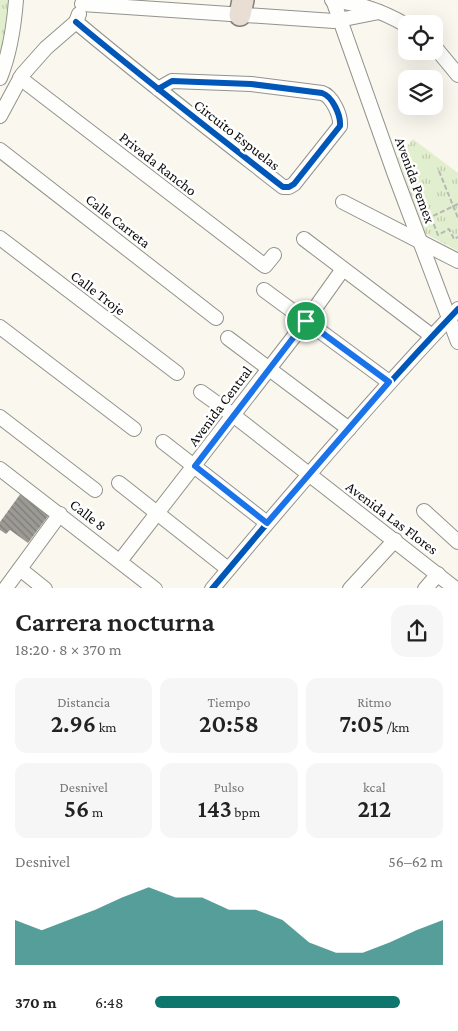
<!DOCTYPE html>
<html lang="es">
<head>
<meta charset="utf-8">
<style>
  body { margin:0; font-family:"Crimson Pro",serif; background:#f6f6f6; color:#222; height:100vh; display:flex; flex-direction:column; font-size:19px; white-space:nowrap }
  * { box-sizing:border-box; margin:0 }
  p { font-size:16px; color:#767676 }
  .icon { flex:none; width:28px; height:28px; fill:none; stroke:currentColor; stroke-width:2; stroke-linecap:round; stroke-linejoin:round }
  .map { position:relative; height:588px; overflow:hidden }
  .details { display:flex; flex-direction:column; background:#fff; flex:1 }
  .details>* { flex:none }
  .controls { position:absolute; left:398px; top:15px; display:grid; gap:10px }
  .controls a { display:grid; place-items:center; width:45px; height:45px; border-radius:10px; background:#fff; box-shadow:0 5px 20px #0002; font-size:25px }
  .pin { position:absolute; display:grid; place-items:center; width:42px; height:42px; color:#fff; margin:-21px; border:2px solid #fff; border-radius:50%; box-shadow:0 1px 5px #0007 }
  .round { display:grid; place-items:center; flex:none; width:52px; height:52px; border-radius:15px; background:#f6f6f6 }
  .head { display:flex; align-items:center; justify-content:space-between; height:85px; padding:0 15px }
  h1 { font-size:28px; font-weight:600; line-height:38px }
  .stats { display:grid; grid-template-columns:repeat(3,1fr); gap:8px; height:85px; padding:5px 15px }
  .stats div { display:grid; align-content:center; border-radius:12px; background:#f6f6f6; text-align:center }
  .stats b { font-size:25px; font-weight:600 }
  .stats small { font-size:14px; font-weight:400 }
  .stats p { font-size:14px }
  .chart { height:140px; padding:10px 15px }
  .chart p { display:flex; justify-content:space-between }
  .chart svg { width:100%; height:90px; margin-top:5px; fill:#0f766e; opacity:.7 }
  ul { padding:0 15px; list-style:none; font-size:16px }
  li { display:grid; grid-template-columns:80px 60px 1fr; align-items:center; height:38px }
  li i { height:12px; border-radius:6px; background:#0f766e }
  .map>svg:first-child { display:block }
  .grass { fill:url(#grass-tufts) }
  .building { fill:url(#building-back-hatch) }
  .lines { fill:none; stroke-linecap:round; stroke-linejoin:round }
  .minor-casing { stroke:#93928d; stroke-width:16 }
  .highway-casing { stroke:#807f7a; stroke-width:24 }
  .path { stroke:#b7b7b5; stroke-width:2; stroke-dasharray:5 2.5; stroke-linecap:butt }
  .minor { stroke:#fefefc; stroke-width:14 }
  .highway { stroke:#e9ded3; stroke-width:21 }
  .cycleway-casing { stroke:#fff; stroke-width:9 }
  .cycleway { stroke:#0057b8; stroke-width:6 }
  .route-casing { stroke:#fff; stroke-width:10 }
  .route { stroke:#1a73e8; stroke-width:6 }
  .labels { text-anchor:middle; stroke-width:5; stroke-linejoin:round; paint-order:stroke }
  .street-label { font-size:15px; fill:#0b0b0b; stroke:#fff }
</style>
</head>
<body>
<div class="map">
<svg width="458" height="589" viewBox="0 0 458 589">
  <defs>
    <pattern id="grass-tufts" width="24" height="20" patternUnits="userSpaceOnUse" patternTransform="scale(1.25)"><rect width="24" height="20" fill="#e2efce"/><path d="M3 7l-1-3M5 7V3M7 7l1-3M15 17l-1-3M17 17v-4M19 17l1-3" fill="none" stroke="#c1ccb0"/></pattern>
    <pattern id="building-back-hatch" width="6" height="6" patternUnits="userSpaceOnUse" patternTransform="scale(1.25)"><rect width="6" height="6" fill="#9c9a94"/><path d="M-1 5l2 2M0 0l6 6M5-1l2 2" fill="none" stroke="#7d7c77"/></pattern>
  </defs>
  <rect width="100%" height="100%" fill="#faf8ee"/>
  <g class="grass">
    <polygon points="0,0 10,0 7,35 0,59"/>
    <polygon points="413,139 458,173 458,251 424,233 398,158"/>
  </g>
  <polygon class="building" points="21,493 49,515 28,543 10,530 6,534 0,530 0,522"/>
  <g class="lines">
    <defs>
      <g id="minor">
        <path d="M332,0C357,3 384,12 406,25"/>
        <polyline points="333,0 395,175 458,342"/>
        <polyline points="82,4 334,21 379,12"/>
        <path d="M76,22C144,79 214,133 283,187H289L294,184L340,126C341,115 332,96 322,93L251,84L172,81L158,89"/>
        <polyline points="434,46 458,75"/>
        <path d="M0,78C10,53 14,26 16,0"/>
        <polyline points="20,78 265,266 274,255"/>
        <polyline points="0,116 22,75 46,48 76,22 79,14"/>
        <polyline points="0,150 216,318"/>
        <polyline points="343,202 458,261"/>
        <polyline points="0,238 177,373"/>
        <polyline points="304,239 432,336"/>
        <polyline points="264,290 389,382"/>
        <polyline points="0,327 134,429"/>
        <polyline points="228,338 349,429"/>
        <polyline points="201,392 233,415 456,589"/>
        <polyline points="0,417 95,490"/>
        <polyline points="163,442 267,523"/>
        <polyline points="0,469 155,589"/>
        <polyline points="119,483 228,569"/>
        <polyline points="424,511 458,542"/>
        <polyline points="120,561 306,321 343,269"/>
        <polyline points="20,569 45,589"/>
        <polyline points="5,589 60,514"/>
        <path d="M212,589C292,493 372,399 458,309"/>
        <polyline points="350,589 395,540"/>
        <polyline points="425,589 438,574"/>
      </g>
      <polyline id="highway" points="240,15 243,0"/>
    </defs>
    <use href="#minor" class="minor-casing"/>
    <use href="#highway" class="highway-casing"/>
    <g class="path">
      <polyline points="439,171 458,218"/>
      <polyline points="458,204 431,217 438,235 449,229 454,239 458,237"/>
    </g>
    <use href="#minor" class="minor"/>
    <use href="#highway" class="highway"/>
    <defs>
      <g id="cycleway">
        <path d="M76,22C144,79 214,133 283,187H289L294,184L340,126C341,115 332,96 322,93L251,84L172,81L158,89"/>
        <path d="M212,589C292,493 372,399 458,309"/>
      </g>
    </defs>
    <use href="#cycleway" class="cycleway-casing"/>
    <use href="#cycleway" class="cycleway"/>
  </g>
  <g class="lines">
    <defs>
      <polygon id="route" points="306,321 389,382 267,523 195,466"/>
    </defs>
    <use href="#route" class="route-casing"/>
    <use href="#route" class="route"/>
  </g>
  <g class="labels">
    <g class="street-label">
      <text transform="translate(237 135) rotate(38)" y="5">Circuito Espuelas</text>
      <text transform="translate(158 164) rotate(38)" y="5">Privada Rancho</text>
      <text transform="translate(415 180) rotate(70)" y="5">Avenida Pemex</text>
      <text transform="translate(118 221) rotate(38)" y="5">Calle Carreta</text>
      <text transform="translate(98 293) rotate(37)" y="5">Calle Troje</text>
      <text transform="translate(220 406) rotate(-53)" y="5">Avenida Central</text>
      <text transform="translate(88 515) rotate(38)" y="5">Calle 8</text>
      <text transform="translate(392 518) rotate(37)" y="5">Avenida Las Flores</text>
    </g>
  </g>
</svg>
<div class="controls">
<a><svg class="icon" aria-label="locate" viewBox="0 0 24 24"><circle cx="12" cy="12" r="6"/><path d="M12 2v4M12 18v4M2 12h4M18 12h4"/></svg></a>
<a><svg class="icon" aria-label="layers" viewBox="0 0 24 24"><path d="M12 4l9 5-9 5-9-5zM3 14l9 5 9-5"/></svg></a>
</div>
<div class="pin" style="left:306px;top:321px;background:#1e9e55"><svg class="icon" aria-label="arrive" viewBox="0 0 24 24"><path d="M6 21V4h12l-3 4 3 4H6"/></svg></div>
</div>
<section class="details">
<div class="head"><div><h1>Carrera nocturna</h1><p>18:20 · 8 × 370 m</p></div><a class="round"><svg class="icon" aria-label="share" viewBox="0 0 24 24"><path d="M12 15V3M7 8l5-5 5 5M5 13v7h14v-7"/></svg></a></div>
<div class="stats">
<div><p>Distancia</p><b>2.96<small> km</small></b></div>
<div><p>Tiempo</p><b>20:58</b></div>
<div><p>Ritmo</p><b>7:05<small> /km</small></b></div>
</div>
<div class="stats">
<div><p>Desnivel</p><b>56<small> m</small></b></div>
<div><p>Pulso</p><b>143<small> bpm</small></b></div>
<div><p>kcal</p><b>212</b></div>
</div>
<div class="chart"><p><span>Desnivel</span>56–62 m</p>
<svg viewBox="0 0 160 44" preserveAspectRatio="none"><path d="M0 44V22L10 27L20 22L30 17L40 11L50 6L60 11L70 11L80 17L90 17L100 22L110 33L120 38L130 38L140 33L150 27L160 22V44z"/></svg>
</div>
<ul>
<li><b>370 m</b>6:48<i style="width:85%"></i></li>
</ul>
</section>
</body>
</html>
